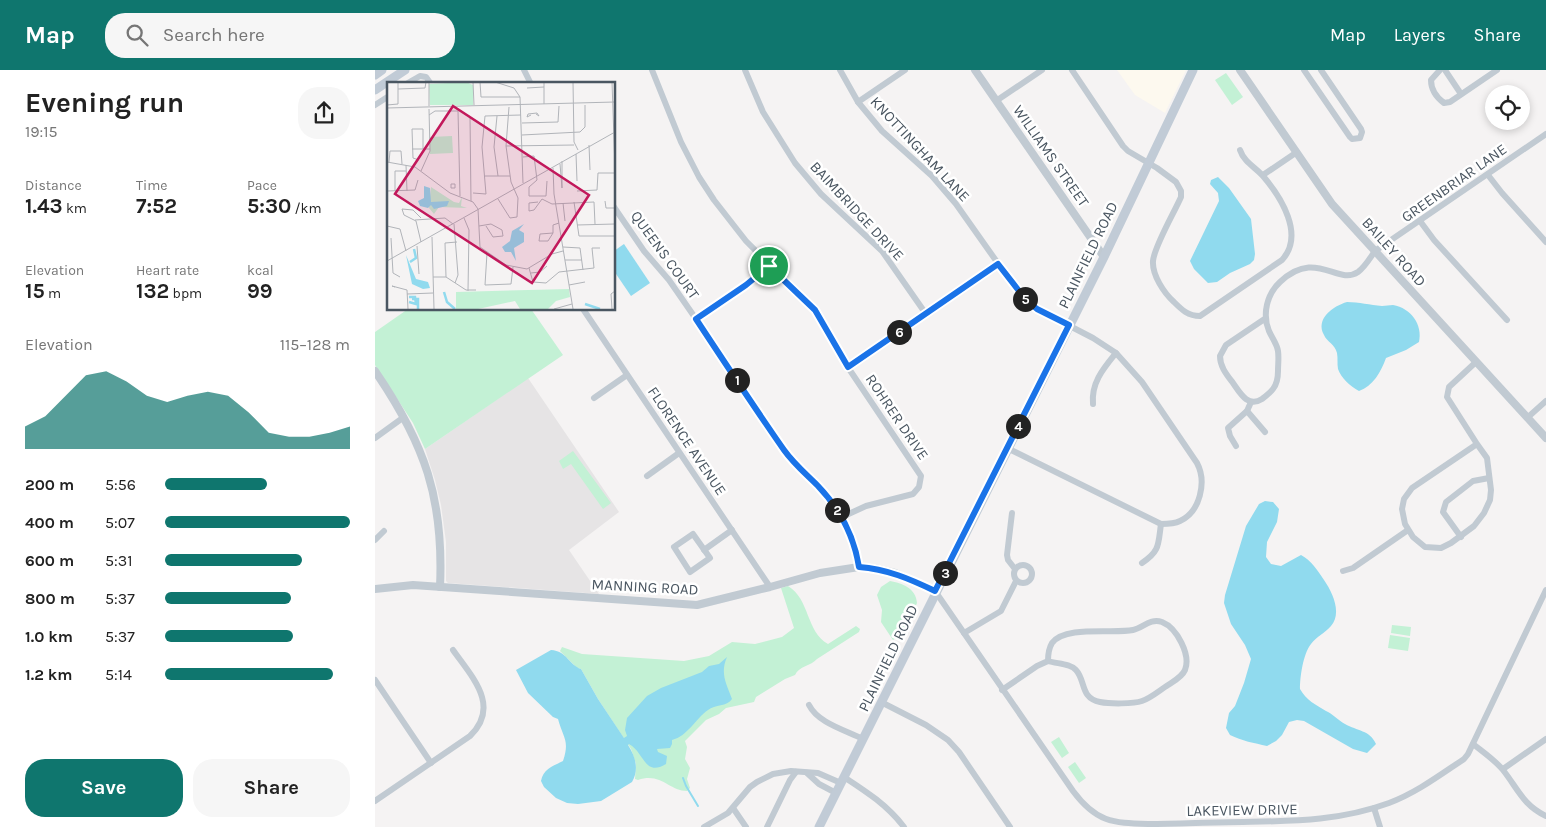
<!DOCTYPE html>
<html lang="en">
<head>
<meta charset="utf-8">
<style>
  body { margin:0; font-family:Karla,sans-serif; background:#f6f6f6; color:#222; height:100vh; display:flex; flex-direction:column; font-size:19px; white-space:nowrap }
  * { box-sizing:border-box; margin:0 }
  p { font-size:16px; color:#767676 }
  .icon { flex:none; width:28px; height:28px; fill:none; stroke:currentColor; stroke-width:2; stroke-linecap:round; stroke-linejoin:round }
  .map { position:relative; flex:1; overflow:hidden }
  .panel { display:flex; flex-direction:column; background:#fff; width:375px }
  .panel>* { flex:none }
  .controls { position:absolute; left:1110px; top:15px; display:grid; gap:10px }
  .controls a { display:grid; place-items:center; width:45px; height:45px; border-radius:50%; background:#fff; box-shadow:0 2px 8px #0003; font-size:25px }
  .pin { position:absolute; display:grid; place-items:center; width:42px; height:42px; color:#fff; margin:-21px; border:2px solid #fff; border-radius:50%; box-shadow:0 1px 5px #0007 }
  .km { position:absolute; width:25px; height:25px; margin:-12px; border-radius:50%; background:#222; color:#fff; font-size:14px; line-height:25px; text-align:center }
  .round { display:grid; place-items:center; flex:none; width:52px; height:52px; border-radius:20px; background:#f6f6f6 }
  .headline { display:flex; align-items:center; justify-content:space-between; height:85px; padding:0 25px }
  h1 { font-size:28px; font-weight:700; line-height:38px }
  .stats { display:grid; grid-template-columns:repeat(3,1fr); gap:8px; height:85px; padding:5px 25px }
  .stats div { display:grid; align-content:center }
  .stats b { font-size:21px; font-weight:700 }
  .stats small { font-size:14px; font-weight:400 }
  .stats p { font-size:14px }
  .chart { height:140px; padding:10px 25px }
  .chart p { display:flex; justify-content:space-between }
  .chart svg { width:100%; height:90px; margin-top:5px; fill:#0f766e; opacity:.7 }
  .primary-button { display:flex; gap:10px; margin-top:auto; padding:10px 25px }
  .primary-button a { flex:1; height:58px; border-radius:20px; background:#0f766e; color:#fff; font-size:20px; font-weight:700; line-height:58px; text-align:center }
  .primary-button a+a { background:#f6f6f6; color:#222 }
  ul { padding:0 25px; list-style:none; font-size:16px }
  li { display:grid; grid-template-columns:80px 60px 1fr; align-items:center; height:38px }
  li i { height:12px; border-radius:6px; background:#0f766e }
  header { display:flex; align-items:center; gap:30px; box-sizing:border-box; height:70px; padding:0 25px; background:#0f766e; color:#fff }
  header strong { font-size:24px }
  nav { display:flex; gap:28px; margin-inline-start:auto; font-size:18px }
  .search { width:350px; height:45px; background:#f6f6f6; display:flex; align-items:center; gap:12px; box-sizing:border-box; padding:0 18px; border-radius:20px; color:#767676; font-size:19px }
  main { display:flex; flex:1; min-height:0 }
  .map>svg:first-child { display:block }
  .commercial { fill:#fdf9ef }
  .education { fill:#e6e4e5 }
  .green { fill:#c3f1d5 }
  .water { fill:#90daee }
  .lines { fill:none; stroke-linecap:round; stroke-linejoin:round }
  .stream { stroke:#90daee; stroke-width:2 }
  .minor { stroke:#c1cad2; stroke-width:6 }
  .tertiary { stroke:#c1cad2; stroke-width:8 }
  .secondary { stroke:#c1cbd6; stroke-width:9 }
  .route-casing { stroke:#fff; stroke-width:10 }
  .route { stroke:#1a73e8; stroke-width:6 }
  .labels { text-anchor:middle; stroke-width:5; stroke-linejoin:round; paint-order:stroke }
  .street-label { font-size:15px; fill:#4a5661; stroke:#fff }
  .inset-river { fill:none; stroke:#90daee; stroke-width:2.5 }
  .inset-road { fill:none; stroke:#b1b4b9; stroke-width:1 }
  .view { fill:#c2185b; fill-opacity:0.15; stroke:#c2185b; stroke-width:2.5 }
  .inset-edge { fill:none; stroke:#4a5661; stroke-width:2.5 }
</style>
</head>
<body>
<header>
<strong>Map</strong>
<div class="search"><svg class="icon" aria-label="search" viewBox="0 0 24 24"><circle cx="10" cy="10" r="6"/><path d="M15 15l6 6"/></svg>Search here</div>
<nav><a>Map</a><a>Layers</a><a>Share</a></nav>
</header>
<main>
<section class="panel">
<div class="headline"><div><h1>Evening run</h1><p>19:15</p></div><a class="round"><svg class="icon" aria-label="share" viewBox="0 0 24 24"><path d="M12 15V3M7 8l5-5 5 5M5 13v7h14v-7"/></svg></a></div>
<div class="stats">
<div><p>Distance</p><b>1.43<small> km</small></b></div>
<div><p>Time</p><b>7:52</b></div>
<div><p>Pace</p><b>5:30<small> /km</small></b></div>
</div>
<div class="stats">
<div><p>Elevation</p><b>15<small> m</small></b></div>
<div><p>Heart rate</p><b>132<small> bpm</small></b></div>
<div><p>kcal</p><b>99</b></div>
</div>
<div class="chart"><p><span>Elevation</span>115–128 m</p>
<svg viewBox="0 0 160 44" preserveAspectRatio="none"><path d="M0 44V33L10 28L20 18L30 8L40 6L50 11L60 18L70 21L80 18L90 16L100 18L110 26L120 36L130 38L140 38L150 36L160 33V44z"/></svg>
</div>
<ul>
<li><b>200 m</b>5:56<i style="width:55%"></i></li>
<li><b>400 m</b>5:07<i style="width:100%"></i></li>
<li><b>600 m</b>5:31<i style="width:74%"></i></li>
<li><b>800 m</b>5:37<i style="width:68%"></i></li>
<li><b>1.0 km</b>5:37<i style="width:69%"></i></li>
<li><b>1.2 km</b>5:14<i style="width:91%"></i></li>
</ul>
<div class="primary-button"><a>Save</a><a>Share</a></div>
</section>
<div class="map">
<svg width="1171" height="757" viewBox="0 0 1171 757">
  <rect width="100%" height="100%" fill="#f5f3f3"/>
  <polygon class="commercial" points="742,0 811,0 790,43 760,25"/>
  <polygon class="education" points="153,308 244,442 194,480 224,524 73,513 71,511 71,472 66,435 60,410 50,379"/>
  <g class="green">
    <polygon points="851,3 868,27 857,35 840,10"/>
    <polygon points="33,239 156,239 188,285 50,379 38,353 0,295 0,262"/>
    <polygon points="198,381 236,433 228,439 196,394 188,399 184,391"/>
    <path d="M515,511C527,513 541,518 542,533C536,546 532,563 518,570L506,552L507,540L502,525L506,517Z"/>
    <path d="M413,516C435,529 431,562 453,574L481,556L485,559L484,562L442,589C436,596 424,596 420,605L410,609L381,627L379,632L351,638L344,644L331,650L310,671L312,677L310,689L315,698L312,709L315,718L312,721C294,721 286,702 263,710L260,709L261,694L256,679L223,629L206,599L202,598L185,581L187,577L207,584L309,591L334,586L357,572L380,574L407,567L419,558L406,518Z"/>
    <polygon points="1017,555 1036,557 1035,566 1016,563"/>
    <polygon points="1015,565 1035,568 1033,581 1013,578"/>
    <polygon points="684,667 694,683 687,688 676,672"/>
    <polygon points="700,692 711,708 704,713 693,697"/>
  </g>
  <g class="water">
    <polygon points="843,107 854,118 876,149 880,184 879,190 875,194 855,203 842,212 833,213 819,199 815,191 844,131 843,123 835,114 836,110"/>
    <polygon points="249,174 275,213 256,226 239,201 239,181"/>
    <path d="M972,232C984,232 995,235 1007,236C1011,236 1014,235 1018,235C1036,238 1048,255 1044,272L1031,280L1011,288C1006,302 998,316 984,321C975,316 966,308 963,299C962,294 963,288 962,283C960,274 952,272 949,265C940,249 958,236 972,232Z"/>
    <path d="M890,431L898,432L904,439L902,452L892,472L891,487L896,494L906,496L926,485C936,490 943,501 949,510C958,523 967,543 956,556C950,563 941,567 936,574C928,584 925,607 925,619C931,630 941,635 951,641C958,644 963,650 970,654C982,661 995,660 1001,674L992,683L978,679L929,651L922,650L914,652L907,665L901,671L892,676C879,673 867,671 855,665L851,658L854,643L860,636L869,613L876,589L870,575L856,554L849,533L850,525L871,456L884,434Z"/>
    <path d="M176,580C192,581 194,595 206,599L223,629L249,668L252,666L250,660L252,648L272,626L286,618L327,602L334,596L344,594L352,587C345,603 351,613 357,629C352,637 340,634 333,640C320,649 313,666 297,670V674L295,678L282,679L283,682L292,686L291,694C269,707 270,683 254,674L253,675C261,687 264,700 257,712L226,731L203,734L192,733L181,728L169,717L166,711C168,699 178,696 188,691C195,670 188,668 183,649L178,647L153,623L141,600Z"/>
  </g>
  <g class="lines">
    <polyline class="stream" points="308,708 311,716 323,736"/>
    <g class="minor">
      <polyline points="149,0 156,14"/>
      <polyline points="277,0 306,72 324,107 339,130 371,171 440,240 451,257 466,287 546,406 544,417 538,424 491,436 467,447"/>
      <polyline points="370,0 388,42 420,93 446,124 507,181 551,244"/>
      <path d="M465,0L483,32L507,61L557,106L581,134L646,226L662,239L718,268L741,283L767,312L822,393C832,412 825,442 805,451C799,454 792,454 786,454L632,378"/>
      <path d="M697,0L748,76L753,81L782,98L801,112L806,121V127C799,143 779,177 778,191C777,205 789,223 799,232C807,240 813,246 825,246L907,190C930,165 906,127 888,106C880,97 869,92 865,80"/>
      <polyline points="929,0 975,67 977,69 985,68 987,62 986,59 946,0"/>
      <path d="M1065,0L1056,10C1056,19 1061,27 1069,33L1075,32L1122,0"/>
      <polyline points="1070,0 1086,24"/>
      <polyline points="31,14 45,6 51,7 56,14"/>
      <polyline points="621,31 667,0"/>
      <polyline points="483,32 530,0"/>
      <polyline points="0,35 14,26"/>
      <polyline points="888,105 922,82"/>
      <polyline points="1113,105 1127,123 1171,172"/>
      <polyline points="239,137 269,181 294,210 321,249 409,379 426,401 444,417 463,441 475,465 484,497"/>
      <polyline points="1045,151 1059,170 1132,250"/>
      <polyline points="208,239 395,517"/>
      <path d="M891,248L851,275L845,286C845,297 852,305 858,313C865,323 873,338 887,329C891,326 895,323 898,319C902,314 903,307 903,301C903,294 904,288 903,281C902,274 897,268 894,261C887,244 892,224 905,212C941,178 962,216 983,202C990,197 995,188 1000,181L1171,64"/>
      <polyline points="321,249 371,215 394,196"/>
      <polyline points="1101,292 1074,317 1072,327 1102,374 1037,418 1029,429 1027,439 1030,454 1038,467 1050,477 1066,478 1076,473 1099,456 1109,443 1115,430 1116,420 1112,388 1102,374"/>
      <polyline points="473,297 623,194"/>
      <polyline points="219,328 252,305"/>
      <path d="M718,334C716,313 728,299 741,283"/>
      <polyline points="872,341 890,362"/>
      <polyline points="1152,348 1171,331"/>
      <polyline points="0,368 29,347"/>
      <polyline points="861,376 855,366 853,358 872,341 876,332"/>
      <polyline points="272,406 304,383"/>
      <polyline points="637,443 632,485 633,490 640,499"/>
      <polygon points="318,464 335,488 315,502 299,477"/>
      <polyline points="1086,467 1068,442 1071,432 1098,411 1114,408"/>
      <polyline points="0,470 9,461"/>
      <polyline points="329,480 357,460"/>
      <path d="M767,493C785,481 783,475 786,454"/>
      <circle cx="648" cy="504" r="9"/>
      <polyline points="968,501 978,498 1033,460"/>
      <path d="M560,521L698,721C721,752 737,753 773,754C805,754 836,752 868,752C919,751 965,751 1014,733C1041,723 1065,705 1089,689L1093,684L1171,520"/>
      <polyline points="589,563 626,541 641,511"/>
      <polyline points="0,610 56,693"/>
      <path d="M627,620L662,596L673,591C673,585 674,578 677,573C690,555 738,564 758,560C768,558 775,548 787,552C802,558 816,585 810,600C807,607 799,611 793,615C785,620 776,628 767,631C758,634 735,634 725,632C705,628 711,611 701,600C695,593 682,594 673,591"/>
      <polyline points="506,632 551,655 573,670 584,682 635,757"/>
      <path d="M434,635C443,653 470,660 488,669"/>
      <path d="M1098,674C1108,682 1120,690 1128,700C1143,719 1148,735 1171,746"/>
      <polyline points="1128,699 1171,669"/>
      <polyline points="432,703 444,714 461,723"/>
      <path d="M469,707C492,722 512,735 529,757"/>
      <path d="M0,731L95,666C126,636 97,607 78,580"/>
      <polyline points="358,738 371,757"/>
      <polyline points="999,738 1005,757"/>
      <polyline points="329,757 353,743 375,717 382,712 398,704 416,701 443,703 466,713"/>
      <polyline points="392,757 415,710 421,702"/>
    </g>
    <g class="tertiary">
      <polyline points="600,0 729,187"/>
      <polyline points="865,0 957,134 1171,368"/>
      <path d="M0,301C50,374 69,429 65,517"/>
      <polyline points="0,519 38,515 322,535 395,517 445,503 484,497 499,498 520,503 560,521"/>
    </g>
    <g class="secondary">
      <polyline points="0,5 7,0"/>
      <polyline points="0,20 30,0"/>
      <polyline points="444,757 729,187 818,0"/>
    </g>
  </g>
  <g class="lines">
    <defs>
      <path id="route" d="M623,194L651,230L662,239L694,255L560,521C535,509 512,499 484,497C479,466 465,439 443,416C431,404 419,394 409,380C379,337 350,293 321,249L371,215L394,196L440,240L473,297Z"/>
    </defs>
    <use href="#route" class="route-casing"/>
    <use href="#route" class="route"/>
  </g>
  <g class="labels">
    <g class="street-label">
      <text transform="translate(545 79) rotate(47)" y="5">KNOTTINGHAM LANE</text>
      <text transform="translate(676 86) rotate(55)" y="5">WILLIAMS STREET</text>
      <text transform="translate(1079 113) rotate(-35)" y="5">GREENBRIAR LANE</text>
      <text transform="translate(482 141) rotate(47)" y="5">BAIMBRIDGE DRIVE</text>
      <text transform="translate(1019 182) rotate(48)" y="5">BAILEY ROAD</text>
      <text transform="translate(290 185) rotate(54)" y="5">QUEENS COURT</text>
      <text transform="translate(713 185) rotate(-64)" y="5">PLAINFIELD ROAD</text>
      <text transform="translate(522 347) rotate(56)" y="5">ROHRER DRIVE</text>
      <text transform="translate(312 371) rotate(56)" y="5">FLORENCE AVENUE</text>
      <text transform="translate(270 517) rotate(3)" y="5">MANNING ROAD</text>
      <text transform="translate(513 588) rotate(-64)" y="5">PLAINFIELD ROAD</text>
      <text transform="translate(867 740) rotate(-1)" y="5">LAKEVIEW DRIVE</text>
    </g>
  </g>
  <g transform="translate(12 12)">
    <rect width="228" height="228" fill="#f5f3f3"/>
    <path d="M79,0L86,3V23H43L42,2ZM65,54L66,71L43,72V55ZM44,105L67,120L72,121L75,115L74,124L80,126L52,125L47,132L42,126ZM182,207L183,215L169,219L161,227H133L128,219L91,227H69V210Z" fill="#c3f1d5"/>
    <path d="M37,104L43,106L44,120L62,119L60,124L47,127L44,123L41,126L33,124L31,119L37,116ZM137,142L132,148L137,151V160L127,166L129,179L124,170H118L115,165L123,159L125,149ZM19,173L29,197L41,200L43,206L36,207L25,202Z" fill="#90daee"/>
    <path class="inset-river" d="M23,180L29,176L27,167M57,210L60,220L68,227M22,215H28L29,222L22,220M25,217H31V227M198,222L213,227"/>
    <path class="inset-road" d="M42,0V24M86,0L87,23M93,0L94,15H133M108,0L127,6L133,15L136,101M157,0V22M186,0L187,60L191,68M225,0L228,86M140,6L157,5M11,7L38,6L39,0M0,23L11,22V0M0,26L228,20M42,33L48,29H71L73,114M144,33L140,35L141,32L150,31L152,34L149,32M98,34L134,33M110,34L107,65L111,94M83,35L84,119M135,41L171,40L172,24M135,53L193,50L198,45V23M202,63L203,88M119,64L187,63M25,67H43M189,72L190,99M136,75L147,74L150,98L142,105V114H159L160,99M32,78L26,76L25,47H36V67M0,80L28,85L63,111L86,120L91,127L93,165L119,183L140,187L165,172L176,169M2,80L3,69H14L15,82M173,82L175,106V79M19,83L20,109M166,86L167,112L186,227M34,89L43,69L42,27M98,94H123M64,102H68V106H64ZM0,109L28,108L31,98M8,109V89H19M190,109L210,108L211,91H228M86,111L99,112L95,65L98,34M111,117L123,136L130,135L131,116L124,100L119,64L122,25M218,119L219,126H228M151,120L142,121V129L147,128L155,117L165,122L207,120L208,142M187,120L192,154H228M176,121L178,139M34,136L26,128L15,127L17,133L29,139L34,160M77,136L82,148L81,209M28,138L58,136L66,142M67,142L71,193L68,201M190,143L228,142M0,144L13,147L19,169M92,144L104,142L115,148L116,154L106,155L99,144M166,151L161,159H152L153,152L166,151V143L172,141M45,155L47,227M4,156L6,191L13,195M30,164L32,192M176,165L193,166L196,188M100,171L98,203L124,202L126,185M178,178H195M0,179L228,50M142,186L146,200L159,201L172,190L207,186L205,166H213M144,191L153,190L160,184M46,195H59L79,208H89M59,195L58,161L70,160M182,203L198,200M8,205L5,204L20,208L21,227M20,212L46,211M167,227L185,222M225,227L224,212L228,209"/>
    <path class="view" d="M66,24L202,113L145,201L8,112Z"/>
    <rect width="228" height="228" class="inset-edge"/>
  </g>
</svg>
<div class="controls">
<a><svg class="icon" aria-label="locate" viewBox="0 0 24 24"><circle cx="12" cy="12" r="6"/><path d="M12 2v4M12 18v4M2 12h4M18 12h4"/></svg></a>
</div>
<div class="pin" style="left:394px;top:196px;background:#1e9e55"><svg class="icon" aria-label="arrive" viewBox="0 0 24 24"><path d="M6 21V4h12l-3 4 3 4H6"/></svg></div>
<b class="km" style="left:362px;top:310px">1</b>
<b class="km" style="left:462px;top:440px">2</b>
<b class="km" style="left:570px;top:503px">3</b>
<b class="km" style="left:643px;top:356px">4</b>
<b class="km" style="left:650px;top:229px">5</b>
<b class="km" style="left:524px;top:262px">6</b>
</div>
</main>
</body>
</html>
